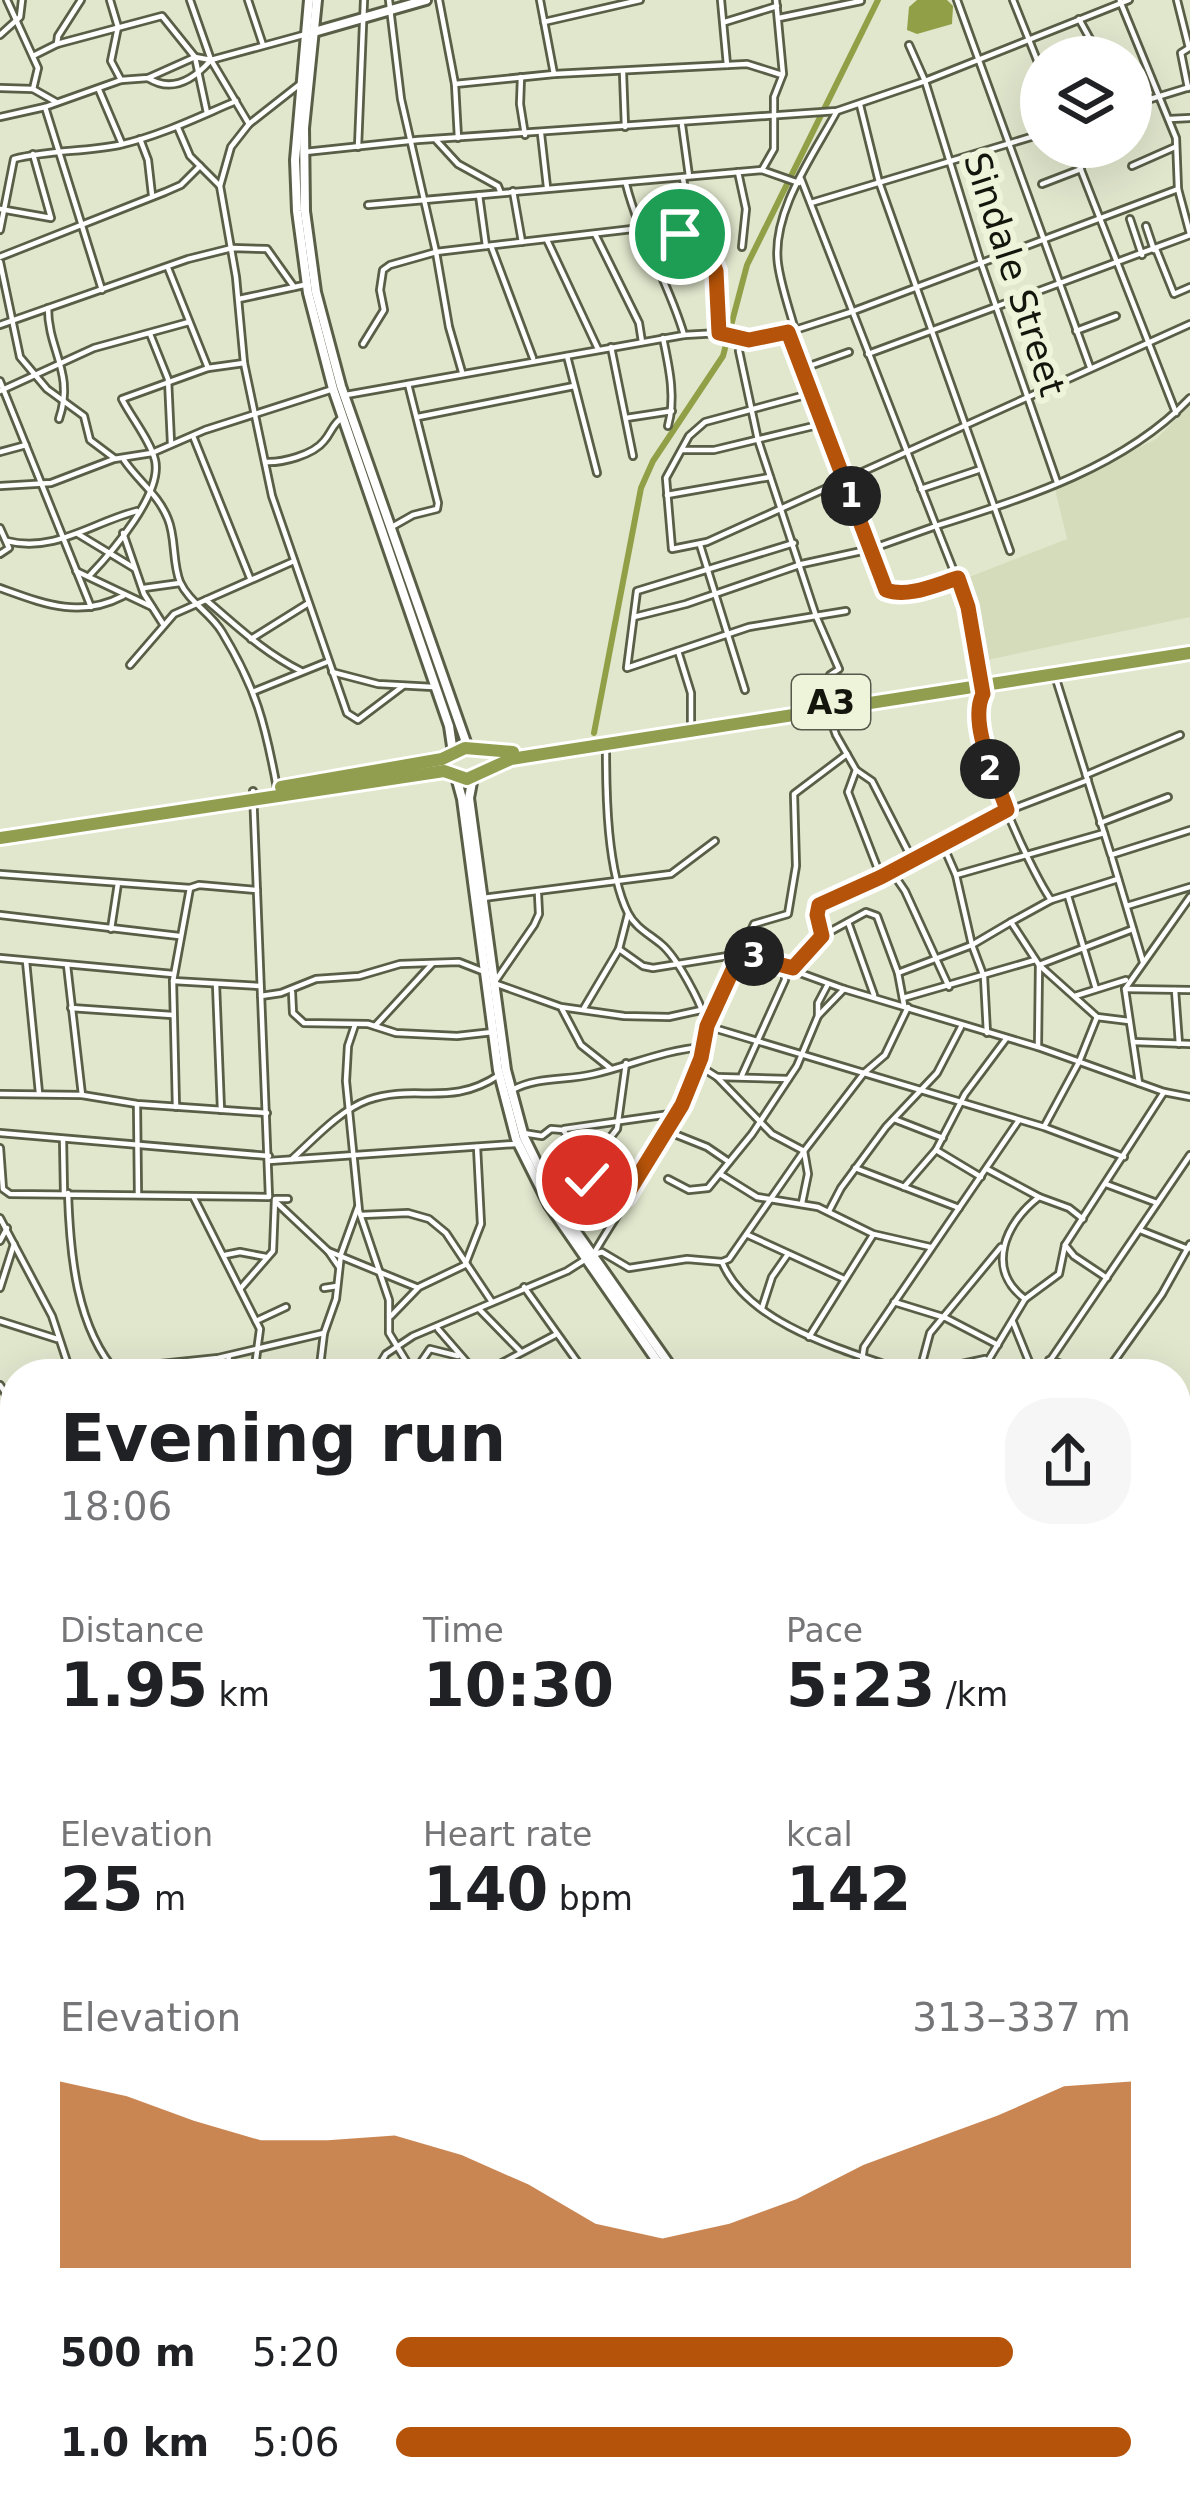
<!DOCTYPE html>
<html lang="en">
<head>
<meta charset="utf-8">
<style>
  body { margin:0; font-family:"DejaVu Sans",sans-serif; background:#f6f6f6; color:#202124; height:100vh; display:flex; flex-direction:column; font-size:45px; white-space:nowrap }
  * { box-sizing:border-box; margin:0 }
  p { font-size:39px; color:#757577 }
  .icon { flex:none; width:66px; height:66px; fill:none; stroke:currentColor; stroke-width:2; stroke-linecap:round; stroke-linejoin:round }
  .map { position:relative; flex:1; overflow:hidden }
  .drawer { position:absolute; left:0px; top:1359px; width:1191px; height:1152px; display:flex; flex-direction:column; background:#fff; border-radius:48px 48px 0 0; box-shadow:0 12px 48px #0002 }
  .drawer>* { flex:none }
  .fabs { position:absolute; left:1020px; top:36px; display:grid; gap:24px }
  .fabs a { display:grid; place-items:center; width:132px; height:132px; border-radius:50%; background:#fff; box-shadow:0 12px 48px #0002; font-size:60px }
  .pin { position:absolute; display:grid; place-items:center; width:102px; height:102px; color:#fff; margin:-51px; border:6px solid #fff; border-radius:50%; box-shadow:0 3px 12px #0007 }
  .km { position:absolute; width:60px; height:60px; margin:-30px; border-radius:50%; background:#222; color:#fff; font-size:33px; line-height:60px; text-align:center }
  .round { display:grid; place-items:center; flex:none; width:126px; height:126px; border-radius:48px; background:#f6f6f6 }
  .summary { display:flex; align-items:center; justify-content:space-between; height:204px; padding:0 60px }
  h1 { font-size:66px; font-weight:600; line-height:90px }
  .stats { display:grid; grid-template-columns:repeat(3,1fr); gap:18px; height:204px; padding:12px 60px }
  .stats div { display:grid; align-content:center }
  .stats b { font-size:60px; font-weight:600 }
  .stats small { font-size:33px; font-weight:400 }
  .stats p { font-size:33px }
  .chart { height:336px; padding:24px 60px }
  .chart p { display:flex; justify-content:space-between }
  .chart svg { width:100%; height:216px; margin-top:12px; fill:#b45309; opacity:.7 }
  ul { padding:0 60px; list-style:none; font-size:39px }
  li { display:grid; grid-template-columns:192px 144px 1fr; align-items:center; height:90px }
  li i { height:30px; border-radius:15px; background:#b45309 }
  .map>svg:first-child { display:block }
  .built { fill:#d5dcbb }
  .water { fill:#919f46 }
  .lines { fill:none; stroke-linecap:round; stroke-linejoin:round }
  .canal { stroke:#919f46; stroke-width:6 }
  .street-casing { stroke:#595e47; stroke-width:10 }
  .secondary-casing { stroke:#595e47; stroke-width:14 }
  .primary-casing { stroke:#fff; stroke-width:15 }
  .highway-casing { stroke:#fff; stroke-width:18 }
  .street { stroke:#fff; stroke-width:4.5 }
  .secondary { stroke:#fff; stroke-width:8 }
  .primary { stroke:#bdc595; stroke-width:9 }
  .highway { stroke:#919e4f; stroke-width:12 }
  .route-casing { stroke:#fff; stroke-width:24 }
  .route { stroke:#b45309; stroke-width:15 }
  .labels { text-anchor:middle; stroke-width:12; stroke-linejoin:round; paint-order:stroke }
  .shield { fill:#eef4da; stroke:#55584a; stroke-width:3 }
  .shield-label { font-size:33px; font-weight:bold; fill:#14150c }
  .street-label { font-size:36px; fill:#14150c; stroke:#eef4da }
</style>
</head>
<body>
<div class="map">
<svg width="1190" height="2511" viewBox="0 0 1190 2511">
  <rect width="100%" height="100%" fill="#e1e7cd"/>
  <polygon class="built" points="1190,405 1190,617 982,661 969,577 1067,539 1055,489 1156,439"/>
  <polygon class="water" points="917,0 947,0 953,6 952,24 917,34 907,30 909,7"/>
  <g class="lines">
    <polyline class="canal" points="594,733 641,488 653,461 723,356 747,265 878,0"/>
    <defs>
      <g id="street">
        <polyline points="7,0 38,68 33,89"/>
        <polyline points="110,0 118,27 111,61 121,80"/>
        <polyline points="190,0 211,60 249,124"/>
        <polyline points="248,0 263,45"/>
        <polyline points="389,0 401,99 436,252 449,327 462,372"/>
        <polyline points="439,0 455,84 458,138"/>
        <polyline points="540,0 554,74 747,64 782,75"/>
        <polyline points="721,0 727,65"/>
        <polyline points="957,0 1090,367"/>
        <polyline points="1013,0 1041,70"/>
        <polyline points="1177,0 1189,48 1181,53 1188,88"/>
        <polyline points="1120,1 1176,138 1178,189 1190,234"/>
        <polyline points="779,18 861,1"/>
        <polyline points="1079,19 1100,57"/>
        <polyline points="544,22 640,0"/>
        <polyline points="725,22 777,6"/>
        <polyline points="0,35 20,17 22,0"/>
        <polyline points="57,44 58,36 81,0"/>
        <polyline points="909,45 925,81 981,263 1057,482"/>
        <polyline points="33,56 57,44 162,16 195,57 207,113"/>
        <polyline points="623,73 625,127"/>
        <polyline points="521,77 520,104 525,135"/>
        <path d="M148,78C172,93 193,80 210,61"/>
        <polyline points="300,84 249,124 231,147 220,186 236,277 244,363 272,496 347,713 358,720 403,686"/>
        <polyline points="455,84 554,74"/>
        <polyline points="0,88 33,89 56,102"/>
        <polyline points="99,90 122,144"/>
        <polyline points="860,105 879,182 1010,551"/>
        <polyline points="1131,105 1190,87"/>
        <polyline points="45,107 102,290"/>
        <polyline points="0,117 45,107 121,80 148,78 195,57 211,60 303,35"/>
        <polyline points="1170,119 1190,118"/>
        <polyline points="682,125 689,176"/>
        <polyline points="178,128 190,156 220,186"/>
        <polyline points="541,134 547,187"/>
        <polyline points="140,139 148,160 152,195"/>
        <polyline points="436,140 458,164 498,186 500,191"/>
        <polyline points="358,147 364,0"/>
        <polyline points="1072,147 1176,413"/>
        <polyline points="305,152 418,140 837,111 925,81 1129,0"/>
        <polyline points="1132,166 1175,147"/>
        <polyline points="762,170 774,149 774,97 783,74 776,0"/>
        <polyline points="738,172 746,209 742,247"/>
        <path d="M683,178C690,232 730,275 719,333"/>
        <path d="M626,184C639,236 669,283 684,335"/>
        <polyline points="1042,184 1081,169"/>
        <polyline points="513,191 522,242"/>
        <polyline points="479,195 486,246"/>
        <polyline points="811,203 1041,134"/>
        <polyline points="368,205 762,170 799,183"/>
        <polyline points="0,209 51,218 33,154"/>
        <polyline points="1130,219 1142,255"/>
        <polyline points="1146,226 1154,250"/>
        <path d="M0,230L14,159C49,150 84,152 119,145C160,136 198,117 236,101"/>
        <polyline points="595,234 639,323 642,342"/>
        <polyline points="547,240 598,349"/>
        <polyline points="649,242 700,231"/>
        <polyline points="491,246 533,358"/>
        <polyline points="1156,249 1174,294 1190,287"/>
        <polyline points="0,257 165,192 181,185 200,166"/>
        <polyline points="0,262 20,357 47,389 84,416 90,440 114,458"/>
        <polyline points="168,268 208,368"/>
        <polyline points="239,299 304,285"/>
        <path d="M48,308C48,351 75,373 59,419"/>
        <polyline points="0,325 188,259 232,248 267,249 294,287"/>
        <path d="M795,330C789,308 781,286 778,264C771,212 814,154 837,111"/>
        <polyline points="1076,331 1116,316"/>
        <path d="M788,332L885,590C908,598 935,585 958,578"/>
        <polyline points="150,334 168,379 171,443"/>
        <path d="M663,338C669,367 676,397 668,426"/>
        <polyline points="363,344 384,310 380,290 383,270 390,265 436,252 641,228"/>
        <polyline points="611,347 633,456"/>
        <polyline points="739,351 758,440 816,616 839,669 830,675"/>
        <polyline points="868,354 1190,235"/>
        <polyline points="567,356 597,473"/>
        <polyline points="804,368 849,352"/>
        <polyline points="0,381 91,607"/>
        <polyline points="0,391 94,348 189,322"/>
        <polyline points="813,393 705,422 689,436 666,478 672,549 707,542 1190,324"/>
        <polyline points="346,395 684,335 719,333 749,340 795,330 851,312 1178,189"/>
        <polyline points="418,417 574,386"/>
        <polyline points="626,418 672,411"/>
        <polyline points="193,436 250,578"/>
        <polyline points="682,450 714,450 822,424"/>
        <polyline points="0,452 26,445"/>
        <path d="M124,460C138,481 158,494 168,519C176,538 172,562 180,582C189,602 211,613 222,632C256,688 265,723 277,788"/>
        <path d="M265,462C282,463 313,455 324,441C332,432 332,424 343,417"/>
        <polyline points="0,486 51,483 114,459 152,453 205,430 333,389"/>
        <polyline points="921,489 978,470"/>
        <polyline points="667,495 770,477"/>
        <polyline points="0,528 9,548 0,554"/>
        <polyline points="390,528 413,515 437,509 438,503 408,384"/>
        <polyline points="123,533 144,594 163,624"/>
        <polyline points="78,534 134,568"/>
        <path d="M7,541C55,553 93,522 137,511"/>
        <polyline points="794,543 637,591 627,668 749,627 846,611"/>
        <polyline points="700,545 745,690"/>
        <polyline points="76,571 152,607"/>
        <path d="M90,575C112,552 163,493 155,460C150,440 131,417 122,399L208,368L244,363"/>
        <path d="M0,588C42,603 79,619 123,596"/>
        <polyline points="144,588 180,583"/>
        <path d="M206,600C238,627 263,652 301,671"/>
        <polyline points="634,617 686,604 802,564 871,549 936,526 801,179"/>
        <polyline points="251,639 307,604"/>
        <polyline points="678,651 691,693 691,724"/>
        <polyline points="130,665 174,614 294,561"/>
        <polyline points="332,672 378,684 433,687"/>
        <polyline points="1056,679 1111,855 1190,830"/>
        <polyline points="255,691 327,662"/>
        <polyline points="828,712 836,735 856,770 848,792 881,877"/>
        <path d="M606,749C606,795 607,871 628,913C635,927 649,934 661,944C676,956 703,1005 706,1024C713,1078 621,1205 593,1255L602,1252L629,1268L687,1259L722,1262L729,1259L804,1151L864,1073L885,1055L908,1007"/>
        <polyline points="847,754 794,794 796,866 788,914 754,924 707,1026 1044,1127 1124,1157"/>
        <polyline points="856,770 872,781 912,859"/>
        <polyline points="1086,775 1180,735"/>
        <polyline points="1100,823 1168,797"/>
        <polyline points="942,843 956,875 972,945 984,977 987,1033"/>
        <polyline points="1112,858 1143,962"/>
        <polyline points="892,872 905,891 949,987"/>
        <polyline points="0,874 190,888"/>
        <polyline points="956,875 1104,833"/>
        <polyline points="1118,879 1051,900 1011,922 1039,965 1097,1017 1129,1021"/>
        <polyline points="538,894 539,914 534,925 494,983 561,1007 624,1016 669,1017 701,1010"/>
        <polyline points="1068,896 1096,989"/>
        <polyline points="483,898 671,874 715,841"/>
        <path d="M1051,900C1028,866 965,730 983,695L968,607L936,526C1025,498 1125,467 1190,398"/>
        <polyline points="1127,906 1190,887"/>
        <polyline points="0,915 179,936"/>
        <polyline points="848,922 874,995"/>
        <polyline points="111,929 118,883"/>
        <polyline points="822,936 866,912 877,916 898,973 904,1005"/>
        <polyline points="619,949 643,966 653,968 740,954 756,957 844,989 1038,1047 1164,1092 1190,1097"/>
        <polyline points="0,958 173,974"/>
        <polyline points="26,961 39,1093"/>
        <polyline points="67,965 82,1095"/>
        <polyline points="1039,965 1133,929"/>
        <polyline points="793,968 822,936 817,915 819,905 881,877 981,821 1088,780"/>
        <polyline points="898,973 972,945 1011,922"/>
        <polyline points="173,981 260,986"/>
        <polyline points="216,984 221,1110"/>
        <polyline points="1125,989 1190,990"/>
        <polyline points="1175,990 1179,1044"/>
        <polyline points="292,992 293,1013 304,1023 368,1024 396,1033 457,1036 493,1032"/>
        <polyline points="261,996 281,993 316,979 359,976 400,964 459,962 482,971"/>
        <polyline points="1075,996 1126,980"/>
        <polyline points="903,998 1035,960"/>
        <polyline points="71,1008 172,1015"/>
        <polyline points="584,1008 619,949 628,914"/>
        <polyline points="562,1009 581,1045 610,1068"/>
        <polyline points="818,1016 818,1003 828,984"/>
        <polyline points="355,1025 348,1046 346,1081 359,1211 389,1300 389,1333 414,1374"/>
        <polyline points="375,1026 432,964"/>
        <polyline points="1133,1042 1190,1044"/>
        <polyline points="1038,1047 1039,965"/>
        <polyline points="698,1065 717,1077 772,1134 804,1151 808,1174 802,1203"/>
        <polyline points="742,1075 785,980 785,965"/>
        <polyline points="717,1077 788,1079"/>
        <polyline points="1139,1083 1125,989 1190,897"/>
        <path d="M512,1090C539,1076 565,1081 594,1074C632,1065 664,1050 703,1047"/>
        <polyline points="0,1094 82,1095 137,1104 267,1113"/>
        <polyline points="137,1105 138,1195"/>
        <polyline points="176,1107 173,981 190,888 199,885 257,890"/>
        <polyline points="894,1119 943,1138"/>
        <polyline points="1045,1125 1079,1062 1097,1017"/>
        <polyline points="564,1129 677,1113"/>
        <polyline points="667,1131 707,1147 729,1162"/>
        <polyline points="0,1133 269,1156"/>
        <path d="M523,1133L542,1136L551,1129L563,1130C576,1146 576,1163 585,1178C592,1188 602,1190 607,1201L625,1196"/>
        <polyline points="63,1139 64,1193"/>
        <polyline points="0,1148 3,1189 10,1194 269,1197 253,791"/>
        <polyline points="936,1150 981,1177"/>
        <polyline points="596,1156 617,1129 626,1063"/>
        <path d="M292,1159C314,1139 340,1110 368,1100C416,1083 450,1108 499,1075"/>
        <polyline points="269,1161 515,1144"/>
        <polyline points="855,1168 959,1208"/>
        <polyline points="987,1169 1039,1197"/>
        <polyline points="720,1174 757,1197 818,1207 873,1234 930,1247"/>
        <polyline points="668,1179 689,1190 708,1188 752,1134 797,1066 818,1016 844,989"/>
        <polyline points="1106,1184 1157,1203"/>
        <polyline points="904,1187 936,1150 965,1094 1006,1039"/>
        <path d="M68,1193C70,1254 76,1328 118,1374"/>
        <polyline points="194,1198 260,1329 254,1374"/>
        <polyline points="277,1203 328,1251 339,1267"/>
        <polyline points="829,1211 841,1188 886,1127 937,1073 961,1027"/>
        <polyline points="361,1215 408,1213 429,1219 446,1233 492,1302"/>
        <polyline points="0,1218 52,1316 71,1374"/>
        <polyline points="1140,1230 1188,1249"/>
        <polyline points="748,1235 844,1279"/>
        <polyline points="0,1241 7,1228"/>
        <polyline points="1065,1245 1074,1256 1107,1278"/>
        <polyline points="328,1251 416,1287"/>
        <polyline points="225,1255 240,1252 266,1257"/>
        <path d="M722,1262C749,1327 852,1352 913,1374"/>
        <polyline points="524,1287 586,1374"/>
        <polyline points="0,1288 14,1244"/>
        <polyline points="324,1288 337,1286"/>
        <polyline points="240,1289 273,1251 275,1199 288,1199"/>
        <path d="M1025,1299C985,1269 1005,1223 1039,1197L1069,1208L1083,1219"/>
        <polyline points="894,1302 946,1318 998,1345"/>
        <polyline points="762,1308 772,1277 788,1254"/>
        <polyline points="479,1309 521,1352"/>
        <polyline points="391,1316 419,1287 465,1265 481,1224 477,1147"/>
        <polyline points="0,1321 57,1339"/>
        <polyline points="256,1321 286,1307"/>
        <polyline points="1013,1322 1034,1374"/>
        <polyline points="438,1329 477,1374"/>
        <polyline points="809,1337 873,1235"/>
        <polyline points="1049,1360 1093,1374"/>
        <polyline points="113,1369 218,1358 324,1333"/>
        <polyline points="226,1374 229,1356"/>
        <polyline points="319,1374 324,1333 336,1299 341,1254 358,1207"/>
        <polyline points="374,1374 386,1354 413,1336 567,1271 586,1259"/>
        <polyline points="413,1374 430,1349 458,1356"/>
        <polyline points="481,1374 555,1335"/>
        <polyline points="869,1374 862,1360 864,1347 1019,1120"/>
        <polyline points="919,1374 930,1333 1001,1247"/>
        <polyline points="946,1374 962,1364 985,1359"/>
        <polyline points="980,1374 1025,1299 1059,1274 1065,1245 1164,1092"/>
        <polyline points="1041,1374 1190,1155"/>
        <polyline points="1110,1374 1112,1364 1162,1294 1190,1244"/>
        <polyline points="0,1385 15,1408"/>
        <polyline points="0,1444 15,1441"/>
        <polyline points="0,1498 15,1492"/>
        <polyline points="1176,1523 1190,1528"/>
        <polyline points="0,1529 15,1529"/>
        <polyline points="6,1588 15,1585"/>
        <polyline points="14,1609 15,1609"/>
        <polyline points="0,1656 15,1649"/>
        <polyline points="1184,1676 1180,1664 1185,1617"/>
        <polyline points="0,1678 15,1659"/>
        <polyline points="1176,1700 1187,1666"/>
        <polyline points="1176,1756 1190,1761"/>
        <polyline points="1176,1854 1190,1817"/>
        <polyline points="1178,1961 1190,1952"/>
        <polyline points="1176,1993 1188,1965 1185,1958"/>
        <polyline points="1176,1993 1190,1999"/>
        <polyline points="1176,2051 1190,2059"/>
        <polyline points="1176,2116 1190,2121"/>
        <polyline points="1176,2156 1190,2161"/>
        <polyline points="0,2230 15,2216"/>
        <polyline points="1176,2245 1190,2249"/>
        <polyline points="1176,2298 1190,2303"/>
        <polyline points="1176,2428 1190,2428"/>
        <polyline points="720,2511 720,2504"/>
        <polyline points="837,2511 853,2496"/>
        <polyline points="930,2511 937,2496"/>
        <polyline points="1005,2511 1009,2496"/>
        <polyline points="1049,2511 1057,2496"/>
        <polyline points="1108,2511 1113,2496"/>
      </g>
      <g id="secondary">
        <polyline points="309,0 295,160 297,211 308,293 333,389 449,726 453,753"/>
        <polyline points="317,0 304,128 305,211 316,292 341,386 468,748"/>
        <polyline points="314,32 426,0"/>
        <polyline points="456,777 462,799 498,1070 516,1139 549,1205 666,1374"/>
        <polyline points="473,777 469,798 506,1070 524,1137 558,1206 676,1374"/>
        <polyline points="1176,1605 1190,1610"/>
        <polyline points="1176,1613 1190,1619"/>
      </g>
      <polyline id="primary" points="1183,2511 1190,2491"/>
      <g id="highway">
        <polyline points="281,787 442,759 465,748 513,752"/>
        <polyline points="0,838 444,771 467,779 511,759 1190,653"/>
      </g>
    </defs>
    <use href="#street" class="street-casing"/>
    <use href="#secondary" class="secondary-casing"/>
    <use href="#primary" class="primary-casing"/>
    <use href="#highway" class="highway-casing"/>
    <use href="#street" class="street"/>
    <use href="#secondary" class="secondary"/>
    <use href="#primary" class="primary"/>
    <use href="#highway" class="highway"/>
  </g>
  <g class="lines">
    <defs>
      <path id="route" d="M587,1180L603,1192L608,1201L626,1196L682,1105L701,1058L707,1026L740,954L793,968L822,936L817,915L819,905L881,877L1007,810C997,780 968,724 983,694L968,607L958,578C935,585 908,598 886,590L788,332L749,340L719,333L716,271L700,231L680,234"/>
    </defs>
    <use href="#route" class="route-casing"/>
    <use href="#route" class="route"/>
  </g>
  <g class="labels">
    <rect class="shield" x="792" y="675" width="78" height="54" rx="9"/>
    <g class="shield-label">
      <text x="831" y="714">A3</text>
    </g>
    <g class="street-label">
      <text transform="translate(1015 274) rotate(72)" y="13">Sindale Street</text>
    </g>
  </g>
</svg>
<div class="fabs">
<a><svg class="icon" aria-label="layers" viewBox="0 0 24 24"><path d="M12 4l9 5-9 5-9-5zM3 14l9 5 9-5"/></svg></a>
</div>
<div class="pin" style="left:680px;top:234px;background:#1e9e55"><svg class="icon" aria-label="arrive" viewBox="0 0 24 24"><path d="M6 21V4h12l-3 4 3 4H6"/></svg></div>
<div class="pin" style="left:587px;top:1180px;background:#d93025"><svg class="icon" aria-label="check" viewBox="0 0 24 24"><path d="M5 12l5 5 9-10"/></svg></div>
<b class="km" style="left:851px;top:496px">1</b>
<b class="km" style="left:990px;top:769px">2</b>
<b class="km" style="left:754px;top:956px">3</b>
<section class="drawer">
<div class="summary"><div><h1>Evening run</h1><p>18:06</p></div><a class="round"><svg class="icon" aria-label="share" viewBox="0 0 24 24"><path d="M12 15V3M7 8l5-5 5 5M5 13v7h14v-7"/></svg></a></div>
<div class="stats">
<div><p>Distance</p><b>1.95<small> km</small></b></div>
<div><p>Time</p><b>10:30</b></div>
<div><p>Pace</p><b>5:23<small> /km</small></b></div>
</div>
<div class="stats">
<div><p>Elevation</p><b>25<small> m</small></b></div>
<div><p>Heart rate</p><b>140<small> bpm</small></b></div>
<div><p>kcal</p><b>142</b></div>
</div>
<div class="chart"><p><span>Elevation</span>313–337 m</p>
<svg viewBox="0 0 160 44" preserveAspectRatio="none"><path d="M0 44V6L10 9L20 14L30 18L40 18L50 17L60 21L70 27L80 35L90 38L100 35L110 30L120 23L130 18L140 13L150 7L160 6V44z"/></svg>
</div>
<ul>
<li><b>500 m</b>5:20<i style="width:84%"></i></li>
<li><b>1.0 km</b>5:06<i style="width:100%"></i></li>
</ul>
</section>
</div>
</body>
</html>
